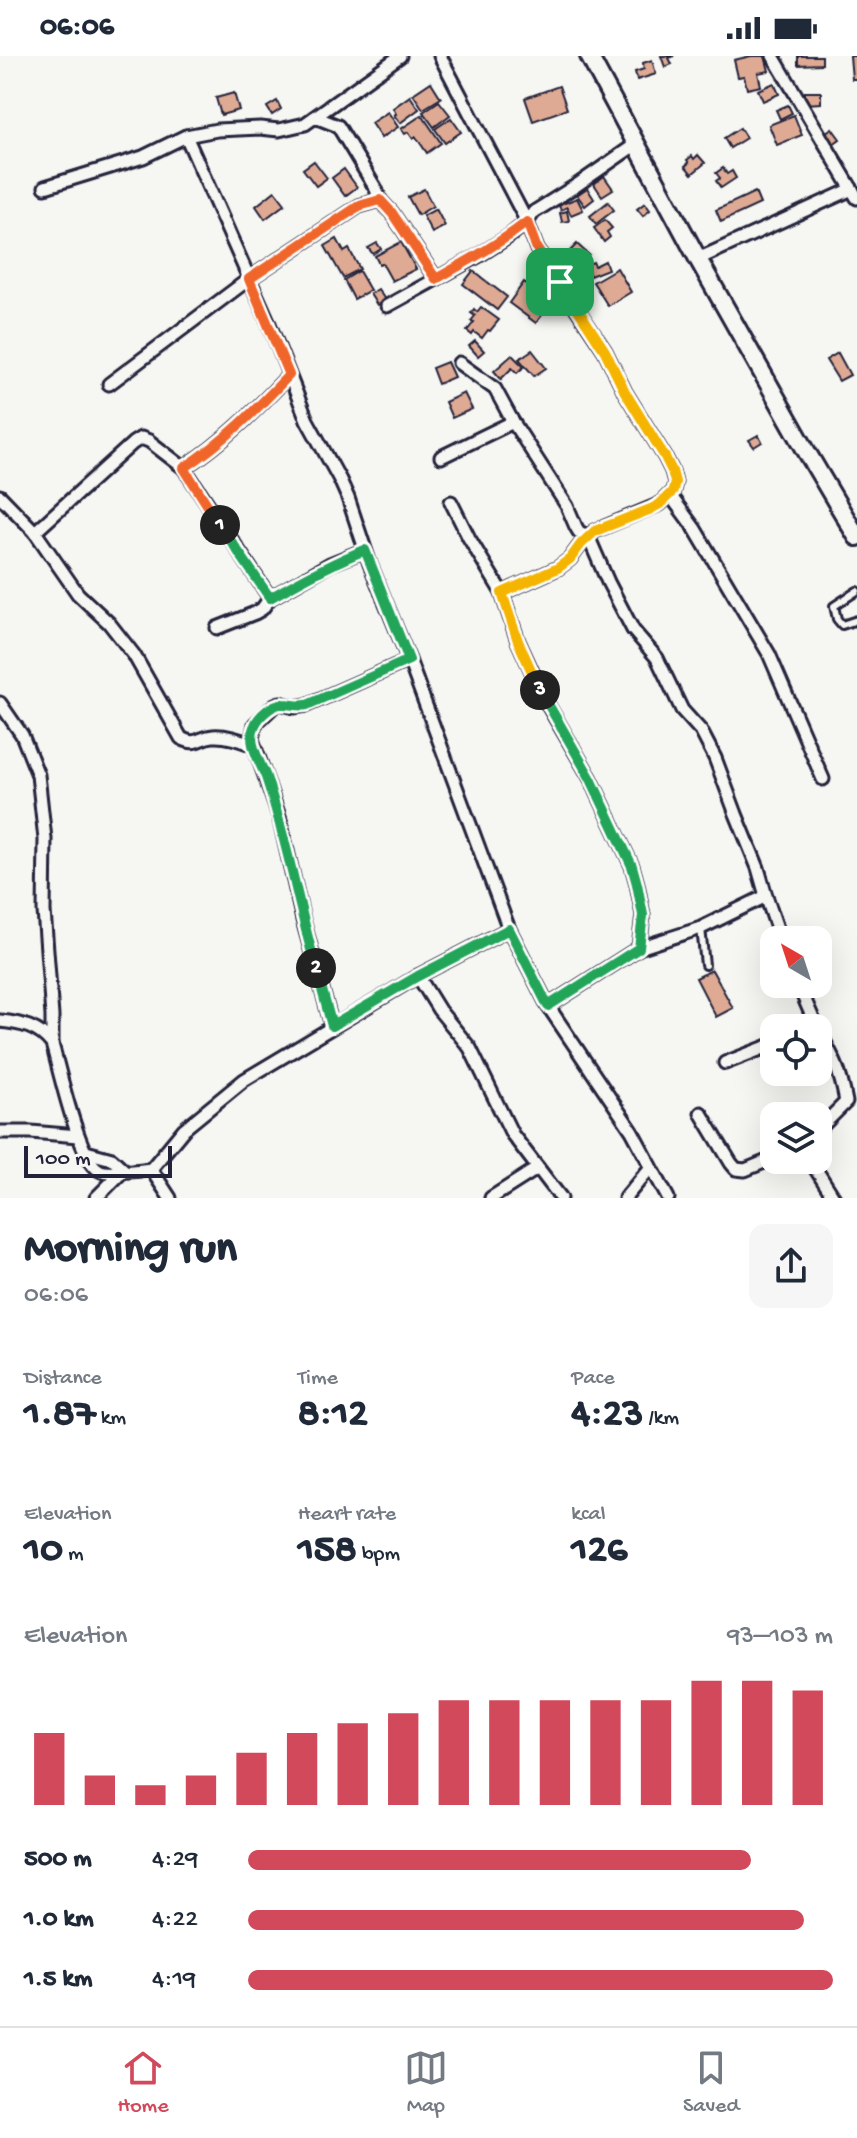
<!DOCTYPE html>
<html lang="en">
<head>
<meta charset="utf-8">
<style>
  body { margin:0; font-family:"Gochi Hand",sans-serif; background:#f6f6f7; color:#1f2937; height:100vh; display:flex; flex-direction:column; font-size:30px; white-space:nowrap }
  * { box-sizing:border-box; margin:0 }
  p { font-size:26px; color:#747a83 }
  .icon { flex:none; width:44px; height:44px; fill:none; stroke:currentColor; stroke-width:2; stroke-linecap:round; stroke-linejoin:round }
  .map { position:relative; height:1142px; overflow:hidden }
  .sheet { display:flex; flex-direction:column; background:#fff; flex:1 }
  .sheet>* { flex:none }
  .needle { width:52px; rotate:321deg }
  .tools { position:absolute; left:760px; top:870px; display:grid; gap:16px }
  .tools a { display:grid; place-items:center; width:72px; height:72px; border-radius:16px; background:#fff; box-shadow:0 8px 32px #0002; font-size:40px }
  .scale { position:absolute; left:24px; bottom:20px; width:148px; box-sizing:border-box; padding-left:8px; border:4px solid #22223b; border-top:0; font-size:22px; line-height:28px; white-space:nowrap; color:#22223b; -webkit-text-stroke:6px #f6f6f2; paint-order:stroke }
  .pin { position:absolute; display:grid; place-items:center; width:68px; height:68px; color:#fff; margin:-34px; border-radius:16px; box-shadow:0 4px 12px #0006 }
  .km { position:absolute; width:40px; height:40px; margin:-20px; border-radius:50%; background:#222; color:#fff; font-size:22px; line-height:40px; text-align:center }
  .round { display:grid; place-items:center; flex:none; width:84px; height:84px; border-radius:16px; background:#f6f6f7 }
  .overview { display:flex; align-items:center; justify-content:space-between; height:136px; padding:0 24px }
  h1 { font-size:44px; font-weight:700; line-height:60px }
  .figures { display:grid; grid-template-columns:repeat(3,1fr); gap:12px; height:136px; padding:8px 24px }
  .figures div { display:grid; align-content:center }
  .figures b { font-size:40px; font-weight:700 }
  .figures small { font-size:22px; font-weight:400 }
  .figures p { font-size:22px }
  .chart { height:224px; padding:16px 24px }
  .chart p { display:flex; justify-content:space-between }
  .chart svg { width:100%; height:144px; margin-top:8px; stroke:#d1495b; stroke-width:6 }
  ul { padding:0 24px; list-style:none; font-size:26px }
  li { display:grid; grid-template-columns:128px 96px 1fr; align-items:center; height:60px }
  li i { height:20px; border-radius:10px; background:#d1495b }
  .status { display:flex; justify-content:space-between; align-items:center; height:56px; padding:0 40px; background:#fff; direction:ltr }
  .status svg { height:22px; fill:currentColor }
  .dock { display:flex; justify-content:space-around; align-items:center; height:112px; border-top:2px solid #e0e1e3; background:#fff; font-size:22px; color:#747a83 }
  .dock a { display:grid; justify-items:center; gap:4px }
  .dock .on { color:#d1495b }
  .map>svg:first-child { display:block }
  .building { fill:#dfaa94; stroke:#22223b; stroke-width:2 }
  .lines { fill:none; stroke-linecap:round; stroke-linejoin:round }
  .service-casing { stroke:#22223b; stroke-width:12 }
  .minor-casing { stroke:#22223b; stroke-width:17 }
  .secondary-casing { stroke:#22223b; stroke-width:22 }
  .service { stroke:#f6f6f2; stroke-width:6 }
  .minor { stroke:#f6f6f2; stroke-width:11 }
  .secondary { stroke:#f6f6f2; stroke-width:16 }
  .split-1-casing { stroke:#fff; stroke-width:16 }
  .split-2-casing { stroke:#fff; stroke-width:16 }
  .split-3-casing { stroke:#fff; stroke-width:16 }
  .split-4-casing { stroke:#fff; stroke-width:16 }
  .split-1 { stroke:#f0652b; stroke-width:10 }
  .split-2 { stroke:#22a559; stroke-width:10 }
  .split-3 { stroke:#22a559; stroke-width:10 }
  .split-4 { stroke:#f5b400; stroke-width:10 }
</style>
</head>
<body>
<div class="status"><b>06:06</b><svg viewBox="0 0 49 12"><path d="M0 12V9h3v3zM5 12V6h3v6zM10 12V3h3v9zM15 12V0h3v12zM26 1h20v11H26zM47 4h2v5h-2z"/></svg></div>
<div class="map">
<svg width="857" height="1142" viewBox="0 0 857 1142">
  <rect width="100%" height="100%" fill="#f6f6f2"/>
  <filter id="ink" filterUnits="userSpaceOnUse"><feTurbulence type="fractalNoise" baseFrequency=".0125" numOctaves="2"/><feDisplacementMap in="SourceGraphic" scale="16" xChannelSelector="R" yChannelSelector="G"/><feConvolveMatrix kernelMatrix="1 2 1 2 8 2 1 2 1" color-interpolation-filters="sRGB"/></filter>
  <g filter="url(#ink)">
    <g class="building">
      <polygon points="661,0 674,0 669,2 672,8 665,11"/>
      <polygon points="751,0 765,0 769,15 758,17 761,30 747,33 744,20 738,21 734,4"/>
      <polygon points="798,0 822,0 822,8 798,9"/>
      <polygon points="850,0 857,0 857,23 852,23"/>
      <polygon points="652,4 656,18 637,24 635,16 644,13 643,7"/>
      <polygon points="431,26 441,42 423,53 413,38"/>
      <polygon points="774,27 779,38 763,45 758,34"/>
      <polygon points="559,30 567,53 533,65 525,42"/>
      <polygon points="805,36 821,36 821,47 805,48"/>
      <polygon points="234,37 239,54 221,59 216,42"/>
      <polygon points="410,40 419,53 400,67 394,59 396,58 393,52"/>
      <polygon points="277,45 281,53 272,59 267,51"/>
      <polygon points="439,45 450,59 434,71 423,56"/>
      <polygon points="788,49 792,57 780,63 776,54"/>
      <polygon points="388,56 398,71 381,82 371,67"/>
      <polygon points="422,59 441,87 427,97 416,81 413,83 408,76 405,78 401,73"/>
      <polygon points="794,59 802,79 777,89 769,69"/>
      <polygon points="451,62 461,76 445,87 435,73"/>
      <polygon points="740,72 746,82 730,92 724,82"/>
      <polygon points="832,72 840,83 833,88 825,77"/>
      <polygon points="698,99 705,107 692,118 685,110 689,107 687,104 692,100 694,103"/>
      <polygon points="314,105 327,122 316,130 303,113"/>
      <polygon points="723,112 727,118 732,115 736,122 721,132 716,125 720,122 716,117"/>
      <polygon points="344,113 357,131 345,140 332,122"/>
      <polygon points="604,120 613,133 602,140 594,128"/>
      <polygon points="587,132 594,143 585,150 577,139"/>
      <polygon points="424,133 433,150 418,159 408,141"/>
      <polygon points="275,135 285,148 265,163 256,150"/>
      <polygon points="755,136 760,148 721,166 716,154"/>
      <polygon points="577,142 583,154 571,159 567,151 561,154 557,146 563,143 565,147"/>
      <polygon points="608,146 614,154 596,168 590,160"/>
      <polygon points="645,147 650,154 643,160 637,153"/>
      <polygon points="436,153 445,170 432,177 423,160"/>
      <polygon points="567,155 569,165 562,166 560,157"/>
      <polygon points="605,164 612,172 607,176 610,181 604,186 594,172"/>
      <polygon points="337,183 344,196 349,193 360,213 343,222 325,190"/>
      <polygon points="401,186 416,213 392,225 382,207 379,208 375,200"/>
      <polygon points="377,187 381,193 373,198 368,192"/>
      <polygon points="577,188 589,199 572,215 561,204"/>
      <polygon points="605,205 608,213 590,220 586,209 593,206 595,210"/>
      <polygon points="543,208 553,218 542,230 532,220"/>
      <polygon points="617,212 631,236 608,250 593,226"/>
      <polygon points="359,215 370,234 354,243 344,224"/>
      <polygon points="473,215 507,241 497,254 463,228"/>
      <polygon points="524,226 551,247 536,267 509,247"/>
      <polygon points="378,233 385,244 377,249 370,238"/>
      <polygon points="481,251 499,264 490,275 488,274 482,282 474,276 472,279 467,275 474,266 471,265 475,260 471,257 474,253 477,256"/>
      <polygon points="475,285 484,295 478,300 469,290"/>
      <polygon points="532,294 546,312 534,320 519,303"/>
      <polygon points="838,297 850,319 839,325 826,304"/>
      <polygon points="512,299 524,311 517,317 512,312 501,323 494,315"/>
      <polygon points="447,306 454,321 438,328 432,312"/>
      <polygon points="464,337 472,353 452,362 445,346"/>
      <polygon points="758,379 762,386 754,391 749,384"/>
      <polygon points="712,914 733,952 716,961 696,922"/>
    </g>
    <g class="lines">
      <defs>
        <g id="service">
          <polyline points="857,535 834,550 837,563 842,569 857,564"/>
          <polyline points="701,872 705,909"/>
        </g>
        <g id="minor">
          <polyline points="440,0 527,166 537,193 605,295 625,336 665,401 672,415 675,426 673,435 660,448 595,475 581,488 570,503 558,512 502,537"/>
          <polyline points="773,0 857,142"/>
          <polyline points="315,61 338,70 376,133 380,144 392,157 436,223"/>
          <polyline points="186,80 268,265 307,364 340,424 348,442 370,508 409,604 509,873 548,950 632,1075 668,1142"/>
          <polyline points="45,131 143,101 186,80 217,74 260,72 279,74 305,68 400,0"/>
          <polyline points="698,203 852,133"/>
          <polyline points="387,250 478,200 508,181 527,166 534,156 577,129 636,88"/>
          <polyline points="459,307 495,333 513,366 567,450 576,471 579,476 588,480 608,526 633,574 657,602 682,654 701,675 715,702 736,758 758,812 766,840"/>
          <polyline points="109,328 249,223 359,150 380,144"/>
          <polyline points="441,401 513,366"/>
          <path d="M184,412C224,386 256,354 289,319"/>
          <polyline points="670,439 695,473 769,598 823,723"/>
          <path d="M0,440L35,476L78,538L109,567L134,599L181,682C197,691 198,681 213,680C226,679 241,684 253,689"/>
          <polyline points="451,446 469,482 502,537 518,585 545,644 591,723 632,810 637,828 643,859 639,892"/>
          <polyline points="35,476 133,387 141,382 149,385 184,412 270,542"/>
          <polyline points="217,572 255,557 262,553 270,542 330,508 365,494"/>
          <polyline points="0,647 22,679 38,719 45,783 44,855 52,960 52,988"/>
          <polyline points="418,920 439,954 470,992 512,1078 561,1142"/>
          <polyline points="798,928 817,972"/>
          <polyline points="548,950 639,892 701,872 766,840 781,884"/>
          <path d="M0,965C21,967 39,971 52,988C59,1011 79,1108 101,1115C108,1118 141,1114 151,1113"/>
          <polyline points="332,970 303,864 279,760 252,683 255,668 275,649 280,647 294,651 307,649 409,604"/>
          <path d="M818,974C834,1002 840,1014 846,1046L818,1074"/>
          <polyline points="725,1007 774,988"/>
          <polyline points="701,1057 731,1107 736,1113 745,1114 774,1102"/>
          <polyline points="0,1076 31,1076 78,1080"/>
          <polyline points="86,1096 112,1103 124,1114 96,1142"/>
          <polyline points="810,1104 834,1142"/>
          <polyline points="151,1113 184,1073 244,1024 418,920 509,873"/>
          <polyline points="151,1113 170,1142"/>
          <polyline points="491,1142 538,1112"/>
          <polyline points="625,1142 651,1111"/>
        </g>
        <polyline id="secondary" points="589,0 698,203 808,398 857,481"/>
      </defs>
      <use href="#service" class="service-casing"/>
      <use href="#minor" class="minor-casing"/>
      <use href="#secondary" class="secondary-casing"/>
      <use href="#service" class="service"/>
      <use href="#minor" class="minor"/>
      <use href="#secondary" class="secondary"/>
    </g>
  </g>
  <g class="lines" filter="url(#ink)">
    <defs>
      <path id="split-1" d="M220,469L184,412C224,386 256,354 289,319L249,223L359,150L380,144L392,157L436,223C468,205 499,188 527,166L537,193L560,226"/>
      <path id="split-2" d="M220,469L270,542C301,524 332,507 365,494L409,604L307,649C297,651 293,648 283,648C273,647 259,660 255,669C246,686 260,705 266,721C287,784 298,848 316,912"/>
      <polyline id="split-3" points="316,912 332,970 418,920 509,873 548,950 639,892 643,859 637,828 632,810 591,723 540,634"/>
      <polyline id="split-4" points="540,634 518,585 502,537 558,512 570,503 581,488 595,475 651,453 660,448 673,435 675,426 672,415 665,401 625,336 605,295 560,226"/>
    </defs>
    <use href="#split-1" class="split-1-casing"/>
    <use href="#split-2" class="split-2-casing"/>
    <use href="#split-3" class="split-3-casing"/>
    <use href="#split-4" class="split-4-casing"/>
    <use href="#split-1" class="split-1"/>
    <use href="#split-2" class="split-2"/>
    <use href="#split-3" class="split-3"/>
    <use href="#split-4" class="split-4"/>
  </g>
</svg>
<div class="tools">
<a><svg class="needle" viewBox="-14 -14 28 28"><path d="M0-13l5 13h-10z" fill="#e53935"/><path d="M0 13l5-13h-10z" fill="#747a83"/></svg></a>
<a><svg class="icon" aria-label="locate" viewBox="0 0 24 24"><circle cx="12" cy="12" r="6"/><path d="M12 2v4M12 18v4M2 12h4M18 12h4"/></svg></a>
<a><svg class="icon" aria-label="layers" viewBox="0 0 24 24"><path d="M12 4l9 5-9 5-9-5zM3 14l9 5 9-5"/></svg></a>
</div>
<div class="scale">100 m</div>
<div class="pin" style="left:560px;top:226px;background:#1e9e55"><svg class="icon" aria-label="arrive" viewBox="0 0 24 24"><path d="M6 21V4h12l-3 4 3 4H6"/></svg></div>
<b class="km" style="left:220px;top:469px">1</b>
<b class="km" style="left:316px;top:912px">2</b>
<b class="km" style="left:540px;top:634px">3</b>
</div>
<section class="sheet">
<div class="overview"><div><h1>Morning run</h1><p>06:06</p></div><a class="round"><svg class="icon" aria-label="share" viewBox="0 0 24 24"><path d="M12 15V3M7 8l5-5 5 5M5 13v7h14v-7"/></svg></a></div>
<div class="figures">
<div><p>Distance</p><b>1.87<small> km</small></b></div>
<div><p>Time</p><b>8:12</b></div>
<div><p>Pace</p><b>4:23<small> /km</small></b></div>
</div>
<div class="figures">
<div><p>Elevation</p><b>10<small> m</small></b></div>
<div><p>Heart rate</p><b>158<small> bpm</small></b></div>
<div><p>kcal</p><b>126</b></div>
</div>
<div class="chart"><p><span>Elevation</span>93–103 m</p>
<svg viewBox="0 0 160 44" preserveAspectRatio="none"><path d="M5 44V22M15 44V35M25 44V38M35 44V35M45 44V28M55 44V22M65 44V19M75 44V16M85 44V12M95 44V12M105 44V12M115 44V12M125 44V12M135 44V6M145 44V6M155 44V9"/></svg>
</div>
<ul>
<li><b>500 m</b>4:29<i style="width:86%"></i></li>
<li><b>1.0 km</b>4:22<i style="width:95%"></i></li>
<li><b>1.5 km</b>4:19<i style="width:100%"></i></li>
</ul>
</section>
<nav class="dock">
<a class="on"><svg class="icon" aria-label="home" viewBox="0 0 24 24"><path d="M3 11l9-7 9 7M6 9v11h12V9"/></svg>Home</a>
<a><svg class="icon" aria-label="map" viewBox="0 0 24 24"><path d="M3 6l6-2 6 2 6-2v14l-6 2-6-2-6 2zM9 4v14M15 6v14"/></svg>Map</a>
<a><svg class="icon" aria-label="saved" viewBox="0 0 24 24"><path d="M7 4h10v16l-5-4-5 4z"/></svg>Saved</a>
</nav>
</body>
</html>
